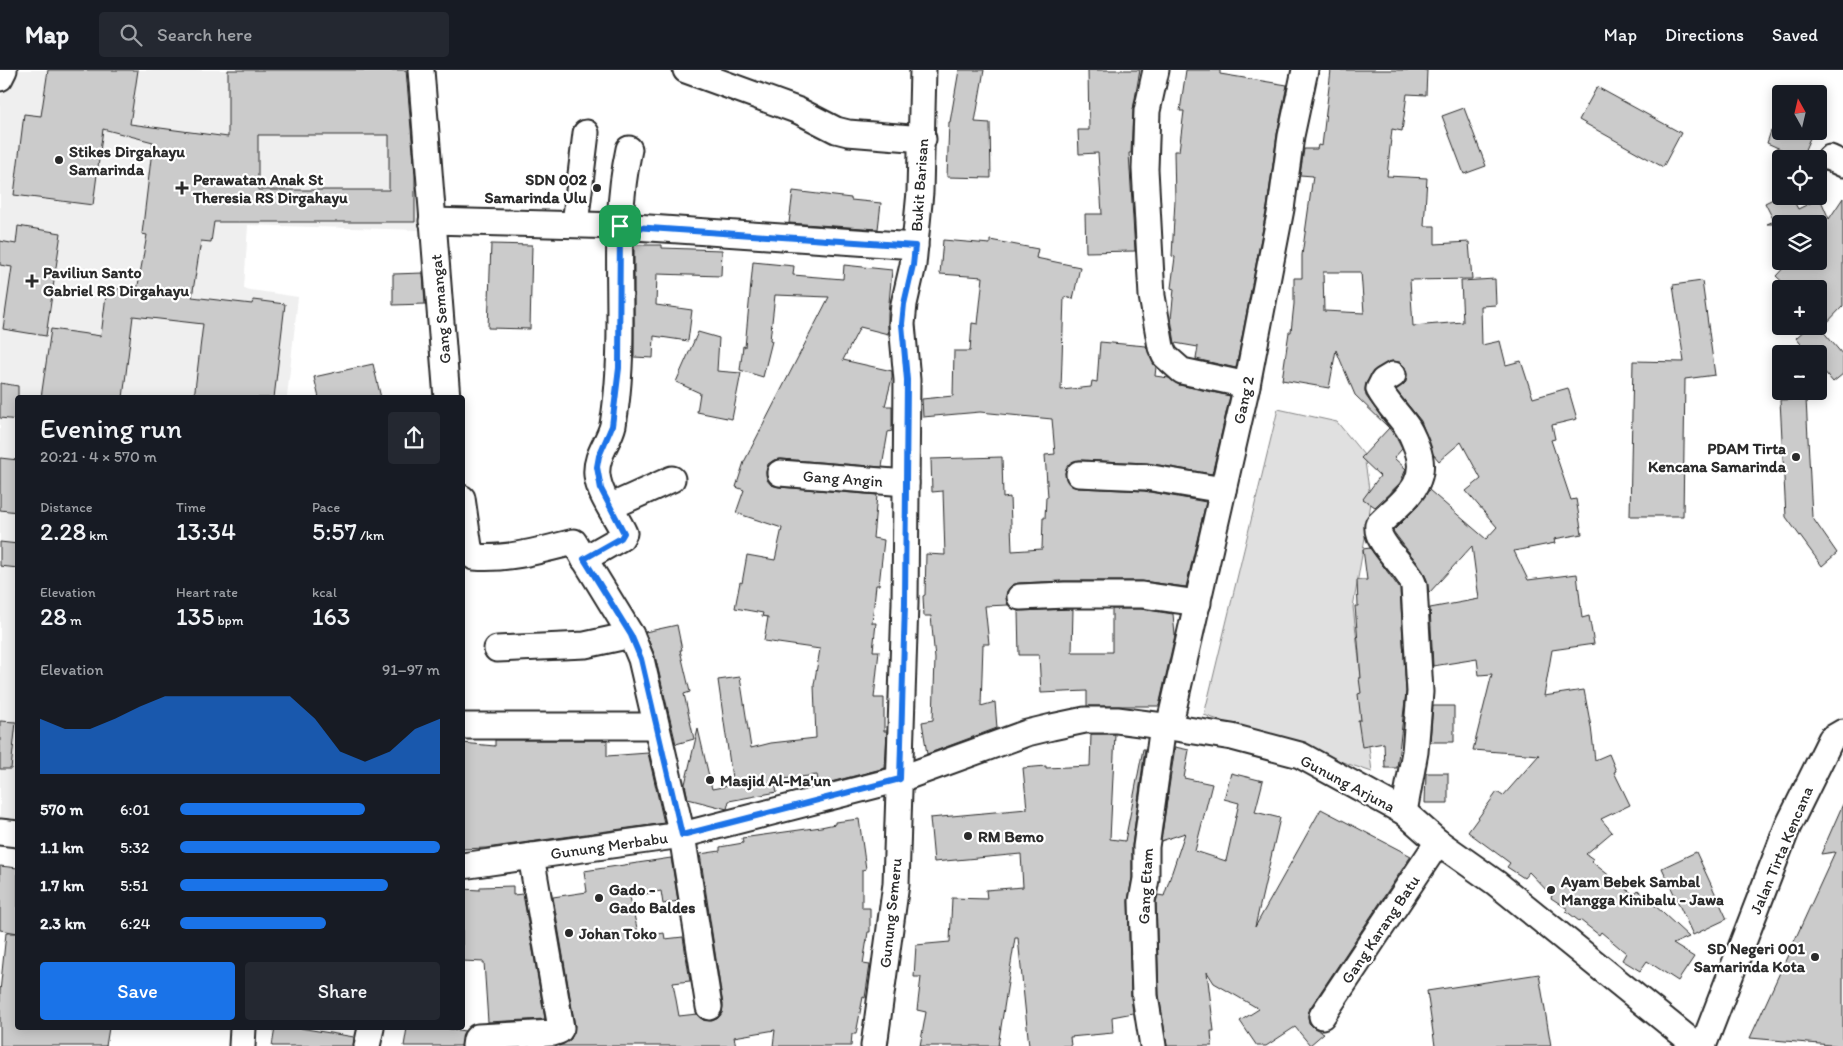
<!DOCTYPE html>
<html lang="en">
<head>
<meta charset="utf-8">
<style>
  body { margin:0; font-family:Itim,sans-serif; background:#242831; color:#f1f3f6; height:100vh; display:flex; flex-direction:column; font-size:19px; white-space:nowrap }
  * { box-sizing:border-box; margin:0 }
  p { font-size:16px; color:#9ea1a6 }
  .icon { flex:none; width:28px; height:28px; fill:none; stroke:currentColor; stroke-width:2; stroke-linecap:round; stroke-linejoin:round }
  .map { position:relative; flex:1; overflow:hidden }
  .panel { position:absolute; left:15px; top:325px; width:450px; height:635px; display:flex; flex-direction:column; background:#171b24; border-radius:5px; box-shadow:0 2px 12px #0003 }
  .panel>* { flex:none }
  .needle { width:32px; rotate:352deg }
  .tools { position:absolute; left:1772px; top:15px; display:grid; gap:10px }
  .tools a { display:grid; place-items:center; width:55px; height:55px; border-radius:5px; background:#171b24; box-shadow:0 2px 12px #0003; font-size:25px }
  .pin { position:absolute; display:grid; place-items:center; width:42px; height:42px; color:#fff; margin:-21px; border-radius:10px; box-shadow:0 2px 8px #0006 }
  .round { display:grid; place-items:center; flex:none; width:52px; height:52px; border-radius:5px; background:#242831 }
  .head { display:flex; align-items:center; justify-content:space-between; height:85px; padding:0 25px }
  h1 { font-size:28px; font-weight:600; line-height:38px }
  .metrics { display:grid; grid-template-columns:repeat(3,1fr); gap:8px; height:85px; padding:5px 25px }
  .metrics div { display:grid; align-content:center }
  .metrics b { font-size:25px; font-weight:600 }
  .metrics small { font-size:14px; font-weight:400 }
  .metrics p { font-size:14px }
  .chart { height:140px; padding:10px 25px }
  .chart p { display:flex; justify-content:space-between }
  .chart svg { width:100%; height:90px; margin-top:5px; fill:#1a73e8; opacity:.7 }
  .cta { display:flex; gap:10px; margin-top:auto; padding:10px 25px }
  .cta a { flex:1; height:58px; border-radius:5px; background:#1a73e8; color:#fff; font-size:20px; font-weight:600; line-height:58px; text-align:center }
  .cta a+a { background:#242831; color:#f1f3f6 }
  ul { padding:0 25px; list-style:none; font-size:16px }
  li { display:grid; grid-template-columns:80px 60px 1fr; align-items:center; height:38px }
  li i { height:12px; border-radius:6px; background:#1a73e8 }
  header { display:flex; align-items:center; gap:30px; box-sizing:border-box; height:70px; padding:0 25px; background:#171b24; border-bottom:1px solid #363941 }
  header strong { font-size:24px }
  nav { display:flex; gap:28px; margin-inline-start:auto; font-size:18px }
  .search { width:350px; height:45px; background:#242831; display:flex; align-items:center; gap:12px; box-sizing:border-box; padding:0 18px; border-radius:5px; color:#9ea1a6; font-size:19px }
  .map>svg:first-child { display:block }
  .built { fill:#efefef }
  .green { fill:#e0e0e0; stroke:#868686 }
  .building { fill:#cbcbcb; stroke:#2b2b2b; fill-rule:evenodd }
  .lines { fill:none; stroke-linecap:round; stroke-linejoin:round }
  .minor-casing { stroke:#2b2b2b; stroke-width:29 }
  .minor { stroke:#fff; stroke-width:25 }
  .route-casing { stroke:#fff; stroke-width:10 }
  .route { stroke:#1a73e8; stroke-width:6 }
  .poi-dot { fill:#2b2b2b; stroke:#fff; stroke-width:2 }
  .labels { text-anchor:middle; stroke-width:4.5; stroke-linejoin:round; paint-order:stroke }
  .poi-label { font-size:16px; font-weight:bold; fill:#2b2b2b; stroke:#fff; text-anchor:start }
  .street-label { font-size:16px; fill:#2b2b2b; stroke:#fff }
</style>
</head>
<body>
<header>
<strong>Map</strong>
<div class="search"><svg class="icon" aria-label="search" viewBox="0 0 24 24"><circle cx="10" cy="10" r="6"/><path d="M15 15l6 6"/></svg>Search here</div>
<nav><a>Map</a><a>Directions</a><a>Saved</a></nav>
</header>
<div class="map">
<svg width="1843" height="976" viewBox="0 0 1843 976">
  <rect width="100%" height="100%" fill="#fff"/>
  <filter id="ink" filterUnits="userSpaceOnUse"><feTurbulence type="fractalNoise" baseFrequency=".02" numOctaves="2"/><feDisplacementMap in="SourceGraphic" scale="10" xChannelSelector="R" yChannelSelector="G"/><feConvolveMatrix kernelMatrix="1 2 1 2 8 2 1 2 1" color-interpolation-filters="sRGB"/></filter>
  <g filter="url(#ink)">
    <polygon class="built" points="14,0 414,0 419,160 248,155 244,219 298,227 287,327 18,328 17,749 0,747 0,28"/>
    <polygon class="green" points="1278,339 1337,352 1364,385 1371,433 1353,537 1372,702 1204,645"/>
    <g class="building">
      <path d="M48,0H138L130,54L228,67V0H406L415,105V152H214L211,172L201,171L192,227L252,234L253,230L285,234L274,328H194L203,254L133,246L123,328H41L51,259L101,266L107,217L137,221L147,165L142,164L153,72L103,59L93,135L14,125L24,44L41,46ZM258,65H389V120H258Z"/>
      <polygon points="959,0 984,0 975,52 990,53 991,108 947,107 949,52 950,52"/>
      <polygon points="1088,0 1140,0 1133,40 1131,83 1129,83 1135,181 1086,182 1085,144 1102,144 1098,83 1079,84 1078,60 1089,60"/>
      <polygon points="1186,0 1220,0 1220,4 1287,15 1277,64 1267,137 1236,298 1196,289 1198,277 1175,273 1171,249 1174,219 1171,218 1175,187 1172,186 1175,130 1174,81 1179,81 1184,41 1180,41"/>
      <path d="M1331,0H1427L1426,25L1407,24L1402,61L1392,59L1387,106L1427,108L1424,156H1435V174L1469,172L1472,209L1410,210L1413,256L1463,252L1461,211L1495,209L1496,235L1481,236L1482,275L1500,271L1506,295L1521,291L1533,328L1568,318L1577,349L1552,355L1555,369L1551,370L1571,430L1576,429L1582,464L1554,469L1555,473L1514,481L1528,510L1577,504L1582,548L1589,546L1594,574L1552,580L1544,626L1584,620L1591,657L1595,690L1609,684L1616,701L1614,702L1630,735L1601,749L1612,762L1586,784L1593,789L1592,792L1634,825L1638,820L1689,867L1673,874L1694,887L1678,911L1647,891L1640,901L1622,890L1626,883L1601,862L1599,865L1580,850L1579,851L1566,841L1568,839L1551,828L1552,826L1529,802L1524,808L1507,797L1510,793L1468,762L1497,722L1503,726L1539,685L1473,680L1492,604L1479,605L1477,589L1433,596L1430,538L1479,529L1472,476L1429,523L1427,510L1423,501L1393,461L1415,439L1429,420L1486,469L1497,457L1466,421L1481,409L1461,372L1439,391L1433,384L1421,351L1396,320L1406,312L1407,304L1405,297L1400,292L1392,291L1376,299L1366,313L1365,320L1366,326L1397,369L1402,379L1394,388L1406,399L1400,413L1375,437L1363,429L1380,406L1361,388L1389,358L1355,325L1336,280L1329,318L1282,310L1289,262H1291L1294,234V208H1302V185L1313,106L1300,105L1304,79H1317L1318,75L1322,76ZM1323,202H1361L1364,243L1324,241Z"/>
      <polygon points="1597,17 1681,63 1663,97 1579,50"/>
      <polygon points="1464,38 1486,96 1464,104 1442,46"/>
      <polygon points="1771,61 1797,61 1803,64 1806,61 1813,61 1801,89 1777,89 1785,81 1767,73"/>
      <polygon points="793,121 851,128 851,130 881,133 878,159 789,153"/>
      <polygon points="1779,126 1791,126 1798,139 1819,129 1819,126 1829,149 1843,128 1843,236 1821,259 1843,285 1843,304 1833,312 1819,295 1819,284 1809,284 1796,268 1809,256 1819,256 1819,219 1790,219 1776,206 1790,191 1819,191 1819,154 1767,154 1774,151 1765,133"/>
      <polygon points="18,156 61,163 46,266 3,259 12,197 0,195 0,171 16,174"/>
      <polygon points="943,170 990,174 990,170 1038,179 1036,188 1080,197 1073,229 1064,227 1061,320 1091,317 1092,311 1097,312 1100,272 1146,276 1156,297 1155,306 1169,308 1179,315 1230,326 1212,404 1147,393 1080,390 1072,392 1067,397 1065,403 1067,411 1072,416 1078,418 1144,421 1206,432 1186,517 1142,511 1064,511 1019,513 1012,515 1007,521 1006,527 1008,535 985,536 989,574 983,574 981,636 995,632 997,658 927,684 922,652 933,650 935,589 931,546 924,546 923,526 925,525 926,484 945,485 943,421 932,422 931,389 1002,387 1003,428 1010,427 1012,481 1042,479 1043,448 1045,448 1046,427 1048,427 1045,385 1055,384 1052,349 980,342 923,347 922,329 953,326 954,281 970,281 972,253 978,254 983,207 940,204"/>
      <polygon points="491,174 532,175 530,259 488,258"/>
      <polygon points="634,175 662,175 662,178 722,180 721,206 657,204 656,235 692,240 688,271 654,266 653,288 634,287"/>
      <polygon points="753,192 794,196 793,205 843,209 844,195 892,200 888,244 888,264 860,257 843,290 892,301 892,308 885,336 892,336 892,361 888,362 882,397 781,389 774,390 768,394 766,402 767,410 771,415 779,417 877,425 873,468 884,470 879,515 876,515 872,553 876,553 873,581 879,581 874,628 884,628 884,661 887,661 885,698 819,715 817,705 774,710 777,722 729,731 727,739 688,729 685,714 698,659 712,719 733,715 718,610 740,607 751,678 771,673 816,668 814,615 820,579 764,571 768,547 762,546 763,543 735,538 740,512 742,513 747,485 775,490 782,458 736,443 744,420 736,417 744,392 829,227 775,225 770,270 772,271 763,307 740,300 743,276 745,277"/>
      <polygon points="423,203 425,234 393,235 393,204"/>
      <polygon points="1702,211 1715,305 1685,309 1683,446 1630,446 1633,291 1684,292 1673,215"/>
      <polygon points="698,262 719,268 717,301 741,303 732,349 697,342 700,323 676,312"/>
      <polygon points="373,294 381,328 319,328 314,307"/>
      <polygon points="0,313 18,316 18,350 0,348"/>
      <polygon points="1806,329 1812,447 1837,483 1822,496 1786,447 1780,330"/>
      <polygon points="0,388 18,390 18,442 0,440"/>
      <polygon points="0,472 18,474 18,498 0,496"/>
      <polygon points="1370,478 1400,519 1406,622 1397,698 1385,698 1384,673 1362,677 1358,650 1361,650 1358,624 1361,623 1359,608 1361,608 1355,536 1358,536 1357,510 1367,510 1363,479"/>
      <polygon points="1073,539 1072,582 1112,582 1112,539 1141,539 1173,544 1175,565 1159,636 1087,636 1087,621 1041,623 1039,585 1019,585 1018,541"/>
      <polygon points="677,555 682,580 680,580 690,622 684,624 694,669 676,674 655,586 645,562"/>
      <polygon points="1433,636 1454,636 1454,672 1430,672"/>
      <polygon points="0,651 16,652 11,699 0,699"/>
      <polygon points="1091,664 1115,664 1110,769 1125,771 1143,679 1145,679 1132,775 1132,808 1128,831 1131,927 1133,943 1112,947 1113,963 1070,967 1071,976 1029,976 1018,868 1015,868 998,976 920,976 926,942 917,940 921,907 914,907 916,875 950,872 952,828 987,829 986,820 1023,817 1021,784 934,792 930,748 1027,739 1023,698 1046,696 1046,698 1090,696"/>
      <polygon points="495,670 607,670 607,686 648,683 664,753 486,778 462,779 462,673 495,676"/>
      <polygon points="1175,677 1189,680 1184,708 1212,714 1195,781 1226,791 1239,733 1224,729 1231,703 1263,711 1255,742 1280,748 1255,857 1321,739 1411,786 1310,938 1308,946 1309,953 1314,958 1324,963 1310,975 1295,957 1266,976 1257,976 1240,951 1259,939 1214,913 1207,902 1214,961 1211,961 1212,976 1167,976 1159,925 1156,832 1158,825 1164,826 1185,763 1161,771"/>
      <polygon points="1426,703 1448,703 1448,733 1425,733"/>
      <polygon points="1843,734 1843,976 1750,968 1835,782 1821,784"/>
      <polygon points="859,749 866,799 862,800 862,838 870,838 870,862 868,862 863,894 870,895 865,928 863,927 856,964 852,964 851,976 773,976 775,960 734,967 736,976 559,976 571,969 575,956 553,827 587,822 584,801 671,788 678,831 663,834 661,821 630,827 639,867 664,863 665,869 683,867 690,911 673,913 679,946 697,944 703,950 712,951 718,948 722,943 723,935 700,784 720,781 720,777 743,773 742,768 821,757 835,754 835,752"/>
      <polygon points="1696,782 1727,849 1693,865 1662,798"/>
      <polygon points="0,796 18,798 18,863 0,860"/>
      <polygon points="513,816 513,825 523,824 545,949 488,952 484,892 462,891 462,819 480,820 480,817"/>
      <polygon points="6,863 18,863 18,958 109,958 106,976 0,976 0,922"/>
      <polygon points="1539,904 1551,976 1435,976 1427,921"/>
      <polygon points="275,958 300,958 354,967 353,976 272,976"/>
      <polygon points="407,958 444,958 465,961 461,976 404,976"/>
    </g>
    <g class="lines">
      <defs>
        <g id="minor">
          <polyline points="421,0 447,328"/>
          <polyline points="686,0 799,41 836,60 848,63 923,69"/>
          <polyline points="1156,0 1147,41 1145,99 1152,226 1161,277 1165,286 1182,301 1247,315"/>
          <polyline points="0,8 4,0"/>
          <polyline points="1830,88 1843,94"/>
          <polyline points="432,151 620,156 915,176"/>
          <polyline points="575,154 586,63"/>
          <path d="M1393,305L1383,311L1379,319C1386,332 1396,342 1405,354C1410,360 1414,370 1417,378C1431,415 1401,431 1378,455C1375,474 1408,496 1414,516L1420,622L1415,682L1404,742"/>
          <polyline points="780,403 906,413"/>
          <polyline points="1079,404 1146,407 1223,420"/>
          <path d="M462,428L469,477L474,487C507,490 542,480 574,472L631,565L641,589L682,765L709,937"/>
          <polyline points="610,437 672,409"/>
          <path d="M584,489L621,468L624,463C615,444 599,425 597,405C595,386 609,372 613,355C616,337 618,317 619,298C623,225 613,152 629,79"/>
          <polyline points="1020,527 1065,525 1142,525 1198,533"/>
          <polyline points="497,579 585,575 631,565"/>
          <polyline points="462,656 655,656"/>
          <polyline points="1169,657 1247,315 1281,139 1291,66 1305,0"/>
          <polyline points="0,762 18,764"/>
          <polyline points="462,796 682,765 900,709 1027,663 1052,657 1085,650 1117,650 1163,656 1232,667 1300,685 1404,742 1438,772 1496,813 1697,976"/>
          <polyline points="1322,946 1438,772"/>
          <polyline points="242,976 243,958"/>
          <polyline points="367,976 371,958"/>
          <polyline points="475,976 476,969 478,967 553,963 559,961 561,958 531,786"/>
          <polyline points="874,976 896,814 905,533 907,310 902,254 904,234 913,195 920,122 923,0"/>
          <polyline points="1153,976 1145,926 1142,831 1146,809 1146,777 1163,656"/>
          <polyline points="1703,976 1788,756 1831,669 1843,662"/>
        </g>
      </defs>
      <use href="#minor" class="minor-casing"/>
      <use href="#minor" class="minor"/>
    </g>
  </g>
  <g class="lines" filter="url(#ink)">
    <defs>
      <polygon id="route" points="620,156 915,176 913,195 904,234 902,254 907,310 906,413 905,533 900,709 682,765 641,589 631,565 584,489 621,468 624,463 601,419 597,397 599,386 612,356 619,298"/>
    </defs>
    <use href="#route" class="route-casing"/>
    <use href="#route" class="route"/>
  </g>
  <g class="poi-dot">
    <circle cx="59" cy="90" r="5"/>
    <path d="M179.5 110.5h5v5h5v5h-5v5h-5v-5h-5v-5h5z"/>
    <circle cx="597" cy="118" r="5"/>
    <path d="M29.5 203.5h5v5h5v5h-5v5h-5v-5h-5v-5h5z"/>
    <circle cx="1796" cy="387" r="5"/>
    <circle cx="710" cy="710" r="5"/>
    <circle cx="968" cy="766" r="5"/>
    <circle cx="1551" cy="820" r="5"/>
    <circle cx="599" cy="828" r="5"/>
    <circle cx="569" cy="863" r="5"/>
    <circle cx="1815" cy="887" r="5"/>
  </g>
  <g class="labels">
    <g class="poi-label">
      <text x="69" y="87">Stikes Dirgahayu<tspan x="69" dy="18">Samarinda</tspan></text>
      <text x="193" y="115">Perawatan Anak St<tspan x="193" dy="18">Theresia RS Dirgahayu</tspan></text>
      <text x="587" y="115" text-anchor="end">SDN 002<tspan x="587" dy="18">Samarinda Ulu</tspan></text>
      <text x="43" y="208">Paviliun Santo<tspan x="43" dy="18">Gabriel RS Dirgahayu</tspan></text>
      <text x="1786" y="384" text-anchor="end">PDAM Tirta<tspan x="1786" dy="18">Kencana Samarinda</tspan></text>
      <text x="720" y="716">Masjid Al-Ma'un</text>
      <text x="978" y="772">RM Bemo</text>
      <text x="1561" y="817">Ayam Bebek Sambal<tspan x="1561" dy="18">Mangga Kinibalu - Jawa</tspan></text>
      <text x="609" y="825">Gado -<tspan x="609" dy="18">Gado Baldes</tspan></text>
      <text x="579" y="869">Johan Toko</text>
      <text x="1805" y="884" text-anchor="end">SD Negeri 001<tspan x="1805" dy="18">Samarinda Kota</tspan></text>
    </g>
    <g class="street-label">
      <text transform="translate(919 115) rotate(-86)" y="6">Bukit Barisan</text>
      <text transform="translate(440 239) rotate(-95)" y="6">Gang Semangat</text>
      <text transform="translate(1243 330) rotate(-78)" y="6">Gang 2</text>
      <text transform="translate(843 408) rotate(4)" y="6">Gang Angin</text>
      <text transform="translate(1348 713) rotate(28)" y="6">Gunung Arjuna</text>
      <text transform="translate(609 775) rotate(-8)" y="6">Gunung Merbabu</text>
      <text transform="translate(1781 780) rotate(-67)" y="6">Jalan Tirta Kencana</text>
      <text transform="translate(1145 816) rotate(-87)" y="6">Gang Etam</text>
      <text transform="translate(890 843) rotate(-84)" y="6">Gunung Semeru</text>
      <text transform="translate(1380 859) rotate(-56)" y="6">Gang Karang Batu</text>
    </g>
  </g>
</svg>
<div class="tools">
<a><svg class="needle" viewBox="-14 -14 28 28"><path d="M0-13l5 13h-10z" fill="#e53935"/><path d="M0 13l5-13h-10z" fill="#9ea1a6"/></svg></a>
<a><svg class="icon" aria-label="locate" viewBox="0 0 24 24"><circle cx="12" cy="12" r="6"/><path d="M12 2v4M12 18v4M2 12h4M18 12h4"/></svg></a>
<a><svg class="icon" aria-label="layers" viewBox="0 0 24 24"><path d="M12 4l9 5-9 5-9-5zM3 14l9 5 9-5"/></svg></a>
<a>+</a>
<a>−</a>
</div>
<div class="pin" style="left:620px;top:156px;background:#1e9e55"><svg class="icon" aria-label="arrive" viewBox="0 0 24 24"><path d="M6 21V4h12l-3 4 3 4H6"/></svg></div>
<section class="panel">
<div class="head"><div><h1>Evening run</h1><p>20:21 · 4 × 570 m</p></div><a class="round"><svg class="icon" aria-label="share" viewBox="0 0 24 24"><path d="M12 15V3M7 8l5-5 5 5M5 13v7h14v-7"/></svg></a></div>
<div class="metrics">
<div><p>Distance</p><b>2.28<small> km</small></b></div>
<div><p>Time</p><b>13:34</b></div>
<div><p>Pace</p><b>5:57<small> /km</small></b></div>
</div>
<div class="metrics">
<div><p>Elevation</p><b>28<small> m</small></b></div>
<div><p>Heart rate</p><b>135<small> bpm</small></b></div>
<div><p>kcal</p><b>163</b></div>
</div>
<div class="chart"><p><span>Elevation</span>91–97 m</p>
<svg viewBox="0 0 160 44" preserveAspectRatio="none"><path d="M0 44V17L10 22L20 22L30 17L40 11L50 6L60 6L70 6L80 6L90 6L100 6L110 17L120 33L130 38L140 33L150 22L160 17V44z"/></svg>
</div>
<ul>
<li><b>570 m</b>6:01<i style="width:71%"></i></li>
<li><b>1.1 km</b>5:32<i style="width:100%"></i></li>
<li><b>1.7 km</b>5:51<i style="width:80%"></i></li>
<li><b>2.3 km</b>6:24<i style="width:56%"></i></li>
</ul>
<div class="cta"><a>Save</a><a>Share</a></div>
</section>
</div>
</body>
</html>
